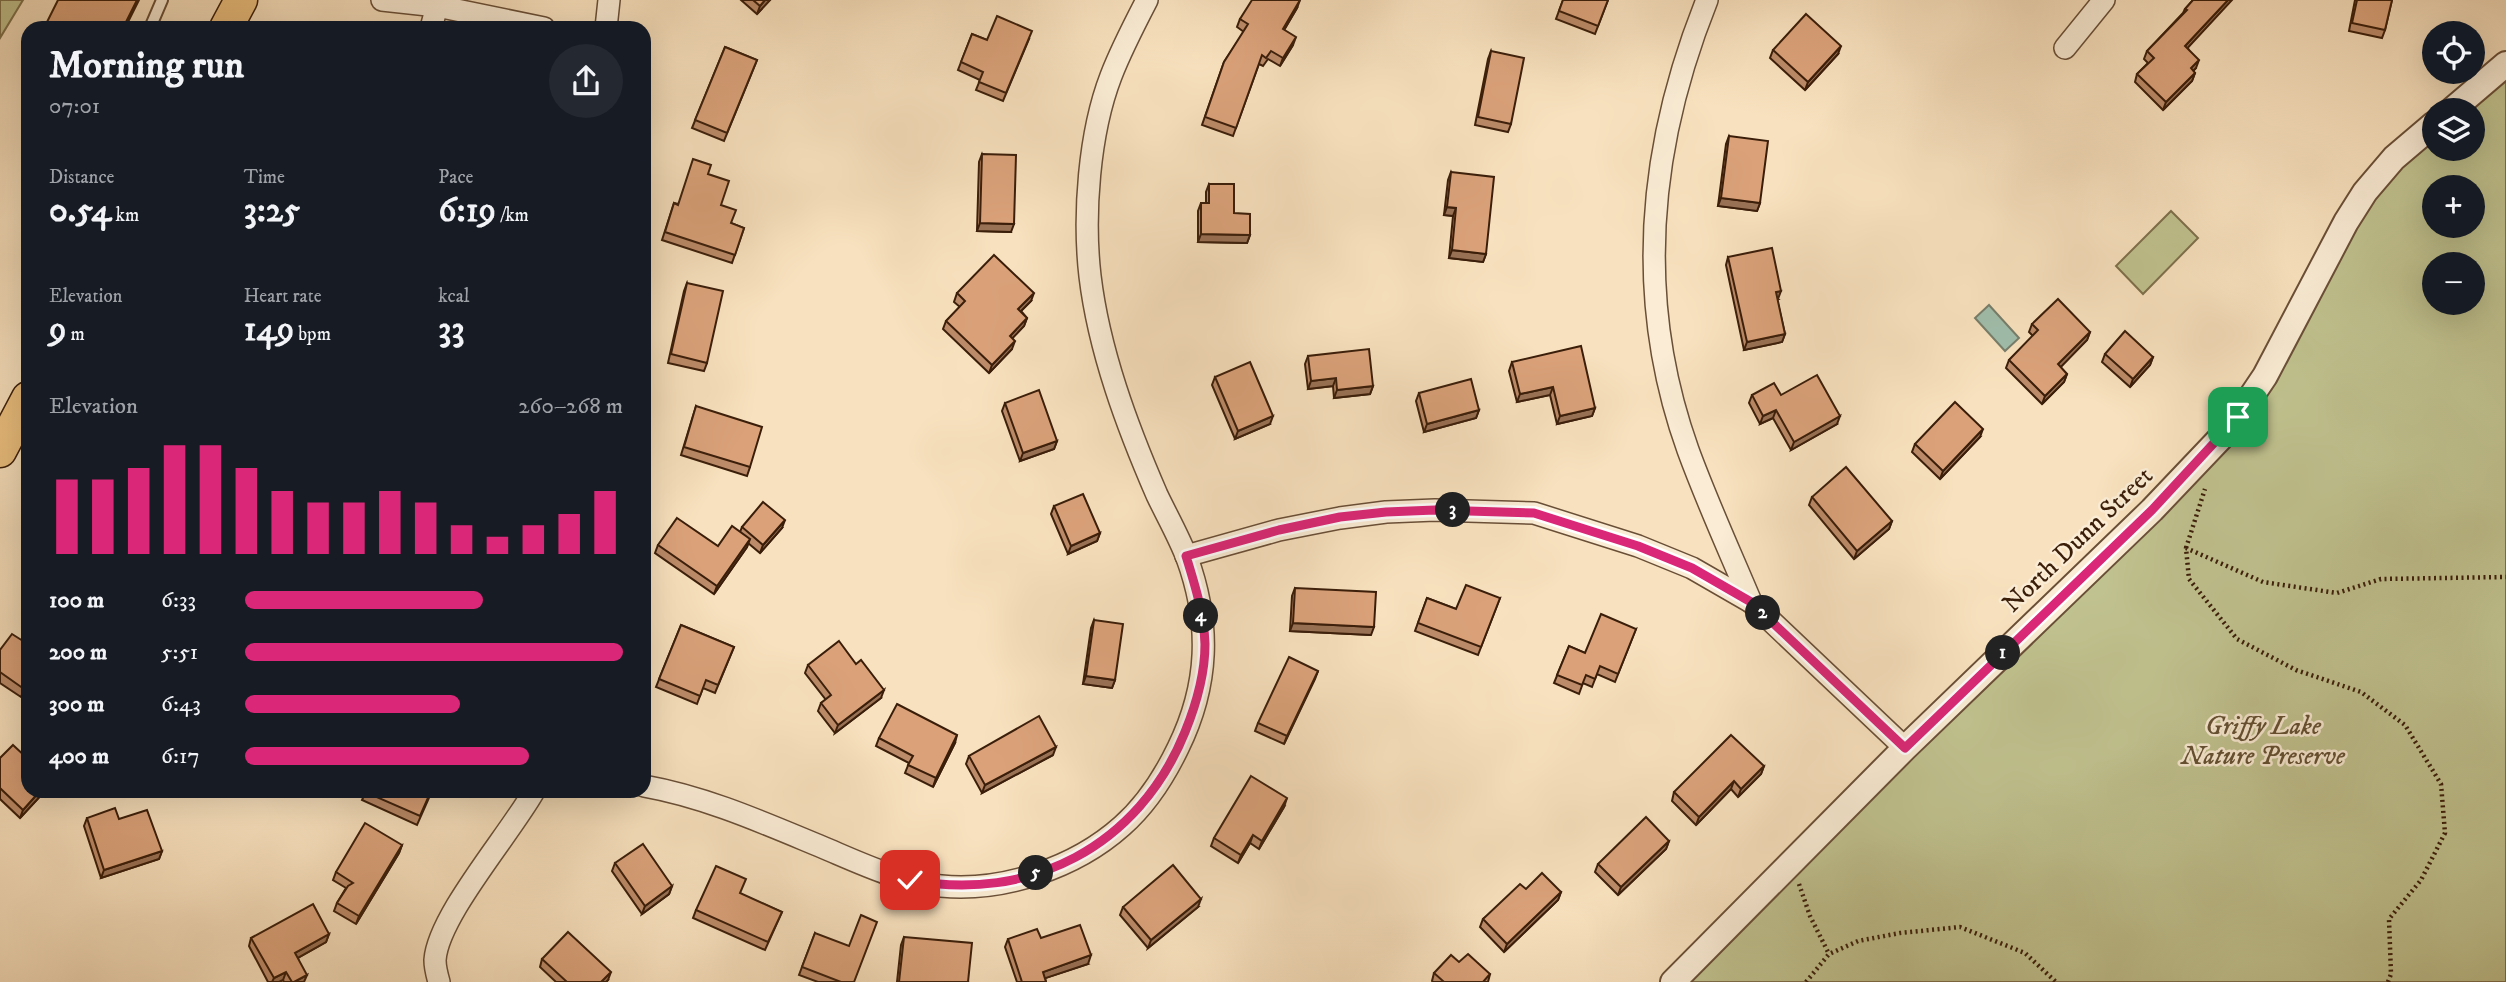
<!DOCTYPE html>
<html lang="en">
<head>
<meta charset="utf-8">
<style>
  body { margin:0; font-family:"IM FELL DW Pica",serif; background:#242831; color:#f1f3f6; height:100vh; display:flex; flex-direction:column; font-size:26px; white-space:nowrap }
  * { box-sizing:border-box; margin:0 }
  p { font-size:23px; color:#9ea1a6 }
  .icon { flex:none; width:38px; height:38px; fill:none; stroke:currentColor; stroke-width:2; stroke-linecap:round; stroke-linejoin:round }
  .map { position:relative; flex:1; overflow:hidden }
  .side { position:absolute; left:21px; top:21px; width:630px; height:777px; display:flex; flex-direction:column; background:#171b24; border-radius:21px; box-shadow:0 7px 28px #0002 }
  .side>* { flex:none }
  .fabs { position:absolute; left:2422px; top:21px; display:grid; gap:14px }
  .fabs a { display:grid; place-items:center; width:63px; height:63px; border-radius:50%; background:#171b24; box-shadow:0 7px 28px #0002; font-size:35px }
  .pin { position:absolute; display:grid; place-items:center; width:60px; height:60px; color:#fff; margin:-30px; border-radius:14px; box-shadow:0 4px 10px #0006 }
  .km { position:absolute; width:35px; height:35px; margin:-18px; border-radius:50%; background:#222; color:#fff; font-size:19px; line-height:35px; text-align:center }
  .round { display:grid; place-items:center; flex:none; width:74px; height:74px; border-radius:37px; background:#242831 }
  .overview { display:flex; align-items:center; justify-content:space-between; height:119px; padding:0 28px }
  h1 { font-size:38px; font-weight:800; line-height:52px }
  .figures { display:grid; grid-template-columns:repeat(3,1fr); gap:10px; height:119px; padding:7px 28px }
  .figures div { display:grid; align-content:center }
  .figures b { font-size:35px; font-weight:800 }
  .figures small { font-size:19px; font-weight:400 }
  .figures p { font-size:19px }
  .chart { height:196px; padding:14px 28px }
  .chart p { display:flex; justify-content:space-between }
  .chart svg { width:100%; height:126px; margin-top:7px; stroke:#db2777; stroke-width:6 }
  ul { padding:0 28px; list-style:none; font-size:23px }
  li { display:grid; grid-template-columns:112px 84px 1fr; align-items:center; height:52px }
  li i { height:18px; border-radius:9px; background:#db2777 }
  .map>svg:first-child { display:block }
  .green { fill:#c0c28f; stroke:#7e704c; stroke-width:2; fill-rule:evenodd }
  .water { fill:#9fbeac; stroke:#777e6b; stroke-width:2 }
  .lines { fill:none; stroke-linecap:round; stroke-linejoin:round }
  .service-casing { stroke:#6a4f37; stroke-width:14 }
  .minor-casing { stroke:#6a4f37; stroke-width:24 }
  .tertiary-casing { stroke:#6a4f37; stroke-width:28 }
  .primary-casing { stroke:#3b1e0a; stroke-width:35 }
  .path { stroke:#3b1e0a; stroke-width:4.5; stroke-dasharray:2 3.5; stroke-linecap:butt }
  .service { stroke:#faecd5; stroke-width:10 }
  .minor { stroke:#faecd5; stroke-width:21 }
  .tertiary { stroke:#faecd5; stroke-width:24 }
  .primary { stroke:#ecc07f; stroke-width:32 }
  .wall { fill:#bc8b69; stroke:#3b1e0a; stroke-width:2 }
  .shaded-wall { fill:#997155; stroke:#3b1e0a; stroke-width:2 }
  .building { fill:#dba27a; stroke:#3b1e0a; stroke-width:2 }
  .route-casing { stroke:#fff; stroke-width:14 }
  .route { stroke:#db2777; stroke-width:9 }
  .labels { text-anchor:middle; stroke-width:5; stroke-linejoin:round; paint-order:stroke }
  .street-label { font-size:26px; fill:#3b1e0a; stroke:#faecd5 }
  .park-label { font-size:26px; font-style:italic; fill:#634f32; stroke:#faecd5 }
</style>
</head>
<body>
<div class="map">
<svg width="2506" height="982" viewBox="0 0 2506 982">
  <rect width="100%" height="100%" fill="#f8e1be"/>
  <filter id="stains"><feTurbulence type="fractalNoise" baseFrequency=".00286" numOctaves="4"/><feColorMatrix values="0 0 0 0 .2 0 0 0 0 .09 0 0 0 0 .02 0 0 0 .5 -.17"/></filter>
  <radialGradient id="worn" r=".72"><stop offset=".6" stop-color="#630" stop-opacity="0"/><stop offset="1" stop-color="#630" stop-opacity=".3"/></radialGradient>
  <g class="green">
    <polygon points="0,0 23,0 0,38"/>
    <path d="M2506,64V982H1673L2203,458L2346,222L2434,124V149H2473V110H2452ZM2434,187H2473V226H2434ZM2434,264H2473V303H2434Z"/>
    <polygon points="2171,211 2198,238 2143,294 2116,266"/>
  </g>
  <polygon class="water" points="1989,305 2019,338 2005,351 1975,318"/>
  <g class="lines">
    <defs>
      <polyline id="service" points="150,28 162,0"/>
      <g id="minor">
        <polyline points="382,0 437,6 544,28"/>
        <path d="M1707,0C1648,147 1634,299 1688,450C1707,502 1730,552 1751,602"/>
        <polyline points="431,28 437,6"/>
        <polyline points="606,28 609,0"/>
        <polyline points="2065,48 2104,0"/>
        <polyline points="1186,556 1279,530 1340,518 1386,512 1435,510 1534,513 1638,546 1692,568 1751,602 1905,748"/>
        <path d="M644,786C706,797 764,823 822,847C860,863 899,882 941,886C1003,892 1075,868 1122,826C1147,804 1164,777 1178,748C1209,685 1211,624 1187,558C1179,537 1167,516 1157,495C1127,426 1099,351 1090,276C1083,215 1089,133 1111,76C1121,50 1134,25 1147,0"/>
        <path d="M439,982C437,975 435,968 435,960C438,916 510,834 534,791"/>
      </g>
      <g id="tertiary">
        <polyline points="2452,110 2506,64"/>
        <polyline points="1673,982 1905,748 2152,510 2230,428 2265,376 2346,222 2365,192 2394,158 2434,124"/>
      </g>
      <g id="primary">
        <polyline points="226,28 241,0"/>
        <polyline points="0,451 28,398"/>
      </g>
    </defs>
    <use href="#service" class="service-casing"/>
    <use href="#minor" class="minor-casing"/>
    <use href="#tertiary" class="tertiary-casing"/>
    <use href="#primary" class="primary-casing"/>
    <g class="path">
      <polyline points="2186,548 2205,489"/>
      <polyline points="1799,884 1810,916 1829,954"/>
      <polyline points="1806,982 1829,954 1858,941 1900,933 1960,927 2025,953 2056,982"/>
      <polyline points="2388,982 2391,974 2389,919 2421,880 2445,833 2441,784 2405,725 2361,692 2296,670 2237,639 2189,579 2186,548 2263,582 2337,593 2381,579 2506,577"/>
    </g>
    <use href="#service" class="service"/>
    <use href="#minor" class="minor"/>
    <use href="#tertiary" class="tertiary"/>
    <use href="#primary" class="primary"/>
  </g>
  <g class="wall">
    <polygon points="741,0 770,0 757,14"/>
    <polygon points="1563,0 1608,0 1595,34 1556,19"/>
    <polygon points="2193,0 2188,48 2196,68 2193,71 2195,73 2192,81 2163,110 2135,82 2137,74 2148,63 2144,59 2147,51 2183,13 2185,9"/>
    <polygon points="2355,0 2392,0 2385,30 2382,38 2349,31"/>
    <polygon points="1297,8 1284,30 1293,45 1280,66 1268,59 1263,66 1259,64 1233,136 1202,125 1224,62 1244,32 1237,27 1240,19"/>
    <polygon points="972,34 987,40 1029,39 1003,101 976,90 980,80 958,70"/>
    <polygon points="725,47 757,60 724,141 692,128"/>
    <polygon points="1773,50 1838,54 1805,90 1770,58"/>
    <polygon points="1491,51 1511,124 1508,132 1475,125 1488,59"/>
    <polygon points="1729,136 1760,203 1757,211 1718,206 1726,144"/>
    <polygon points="982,154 1011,232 977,231 979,162"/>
    <polygon points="1451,172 1486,254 1483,262 1449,258 1453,216 1444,215 1448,180"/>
    <polygon points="708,174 721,205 731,223 744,228 732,263 662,240 674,203 678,204"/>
    <polygon points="1209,184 1250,235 1247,243 1198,242 1198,211 1201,203 1206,203 1206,192"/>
    <polygon points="1728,257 1778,299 1777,299 1785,334 1782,342 1744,350 1726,265"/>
    <polygon points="687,283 707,363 704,371 668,363 684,291"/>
    <polygon points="957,293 1031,301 1021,311 1027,318 1024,326 1012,338 1012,349 989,373 943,329 946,321 960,307 954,302"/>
    <polygon points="2032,324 2090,332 2087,340 2060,367 2067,374 2064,382 2042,404 2006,368 2009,360 2033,336 2029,332"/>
    <polygon points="2105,354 2153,357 2150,365 2130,387 2102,362"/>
    <polygon points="1308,356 1373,386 1370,394 1334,398 1333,386 1308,389 1305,364"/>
    <polygon points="1512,362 1595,408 1592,416 1557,424 1550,395 1517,402 1509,371"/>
    <polygon points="1215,377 1270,424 1235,439 1212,385"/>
    <polygon points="1419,393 1479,410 1476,418 1424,432 1416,401"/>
    <polygon points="1752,395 1781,395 1837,424 1791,450 1773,418 1760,424 1749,403"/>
    <polygon points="1005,403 1057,441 1054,449 1020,461 1002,411"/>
    <polygon points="696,406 750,467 747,476 681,455"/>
    <polygon points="1980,437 1940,479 1912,452 1915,444"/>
    <polygon points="1812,497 1892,521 1889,529 1854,559 1809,505"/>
    <polygon points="1054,506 1100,533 1097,541 1068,554 1051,514"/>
    <polygon points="742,527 782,528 760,553 748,543 747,547 714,594 655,553 658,545 718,546 740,532"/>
    <polygon points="1295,588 1371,635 1290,631 1292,596"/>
    <polygon points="1427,598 1456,609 1500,598 1478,655 1415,631"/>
    <polygon points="1094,620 1115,680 1112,688 1083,684 1091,628"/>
    <polygon points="681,625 734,647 715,693 703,688 697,704 656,687"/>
    <polygon points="1636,629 1615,682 1597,674 1592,687 1583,683 1579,694 1554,683 1569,646 1585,653"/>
    <polygon points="23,641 28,688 21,697 0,683 0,650"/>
    <polygon points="808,665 881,698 835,733 818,711 821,703 826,700 805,673"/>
    <polygon points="1318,671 1284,744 1255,731 1258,723"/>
    <polygon points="879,738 955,743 933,787 905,773 909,763 876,746"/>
    <polygon points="1053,755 982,793 966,764 969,756"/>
    <polygon points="0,758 28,791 45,791 20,818 0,799"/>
    <polygon points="1764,766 1761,774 1738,797 1731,789 1696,825 1672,801 1674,792"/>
    <polygon points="366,791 432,791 417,825 362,800"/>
    <polygon points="1284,807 1259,849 1250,843 1238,863 1211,846 1214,838"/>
    <polygon points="87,818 119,819 162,851 159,859 101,878 84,826"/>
    <polygon points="1669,841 1666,849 1618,895 1595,872 1598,864"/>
    <polygon points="402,845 399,853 356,924 334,911 337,903 346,888 333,880 336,872"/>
    <polygon points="615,863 672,886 669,894 642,914 612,871"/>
    <polygon points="1526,889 1561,892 1558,900 1504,952 1480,927 1483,919"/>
    <polygon points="740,894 782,912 765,950 693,918 696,910"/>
    <polygon points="1123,907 1198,907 1148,948 1120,915"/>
    <polygon points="815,933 854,982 818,982 799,975"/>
    <polygon points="329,934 326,942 298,958 304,982 284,982 283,980 279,982 268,982 249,946 251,938"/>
    <polygon points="904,937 968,982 897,982 901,945"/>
    <polygon points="1041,938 1088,964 1045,978 1046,982 1017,982 1005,947 1008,939"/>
    <polygon points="542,959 608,980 606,982 556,982 540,967"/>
    <polygon points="1459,962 1490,974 1488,982 1433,982 1432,981 1434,973"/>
  </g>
  <g class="shaded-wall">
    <polygon points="137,0 139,0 125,28 123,28"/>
    <polygon points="765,0 770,0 757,14 760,6"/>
    <polygon points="1300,0 1297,8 1280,37 1283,29"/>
    <polygon points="2228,0 2232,0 2182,54 2185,46"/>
    <polygon points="1296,37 1293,45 1280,66 1283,58"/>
    <polygon points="1841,46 1838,54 1805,90 1808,82"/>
    <polygon points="2199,60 2196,68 2188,76 2191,68"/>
    <polygon points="2195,73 2192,81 2163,110 2166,102"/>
    <polygon points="1721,198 1760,203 1757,211 1718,206"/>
    <polygon points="1447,207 1456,208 1453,216 1444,215"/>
    <polygon points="980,223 1014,224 1011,232 977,231"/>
    <polygon points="1201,234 1250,235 1247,243 1198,242"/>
    <polygon points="1452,250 1486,254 1483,262 1449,258"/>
    <polygon points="1781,291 1778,299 1773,300 1776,292"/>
    <polygon points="1034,293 1031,301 1015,317 1018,309"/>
    <polygon points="1027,318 1024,326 1007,344 1010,336"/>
    <polygon points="2090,332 2087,340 2055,373 2058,364"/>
    <polygon points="1785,334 1782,342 1744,350 1747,342"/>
    <polygon points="1015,341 1012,349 989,373 992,365"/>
    <polygon points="2153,357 2150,365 2130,387 2133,379"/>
    <polygon points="2067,374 2064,382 2042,404 2045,396"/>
    <polygon points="1336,378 1333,386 1308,389 1311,381"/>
    <polygon points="1373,386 1370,394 1334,398 1337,390"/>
    <polygon points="1553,387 1550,395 1517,402 1520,394"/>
    <polygon points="1595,408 1592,416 1557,424 1560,416"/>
    <polygon points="1479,410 1476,418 1424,432 1427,424"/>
    <polygon points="1776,410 1773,418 1760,424 1763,416"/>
    <polygon points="1273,416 1270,424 1235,439 1238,431"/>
    <polygon points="1840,416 1837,424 1791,450 1794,442"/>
    <polygon points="1983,429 1980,437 1940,479 1943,471"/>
    <polygon points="1057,441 1054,449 1020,461 1023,453"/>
    <polygon points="785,520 782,528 760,553 763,545"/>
    <polygon points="1892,521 1889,529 1854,559 1857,551"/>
    <polygon points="1100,533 1097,541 1068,554 1071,546"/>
    <polygon points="750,539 747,547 714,594 717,586"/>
    <polygon points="1293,623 1374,627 1371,635 1290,631"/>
    <polygon points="1318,671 1315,679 1284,744 1287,736"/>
    <polygon points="1086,676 1115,680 1112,688 1083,684"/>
    <polygon points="28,684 28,688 21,697 24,689"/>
    <polygon points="884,690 881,698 835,733 838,725"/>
    <polygon points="957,735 955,743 933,787 936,778"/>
    <polygon points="1056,747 1053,755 982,793 985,785"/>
    <polygon points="1764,766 1761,774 1738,797 1741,789"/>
    <polygon points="1734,781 1731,789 1696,825 1699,817"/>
    <polygon points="40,791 45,791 20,818 23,810"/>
    <polygon points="1287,798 1284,807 1259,849 1262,841"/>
    <polygon points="1253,835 1250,843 1238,863 1241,855"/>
    <polygon points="1669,841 1666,849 1618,895 1621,887"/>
    <polygon points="402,845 399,853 356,924 359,916"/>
    <polygon points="162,851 159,859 101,878 104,870"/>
    <polygon points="672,886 669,894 642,914 645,906"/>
    <polygon points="1561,892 1558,900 1504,952 1507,944"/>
    <polygon points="1201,899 1198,907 1148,948 1151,940"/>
    <polygon points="329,934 326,942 292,961 295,953"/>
    <polygon points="1091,955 1088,964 1040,980 1043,972"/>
    <polygon points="286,972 283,980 279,982 272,982 274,978"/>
    <polygon points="611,972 608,980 606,982 601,982"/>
    <polygon points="307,975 304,982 294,982"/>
  </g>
  <g class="building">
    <polygon points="58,0 137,0 123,28 44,28"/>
    <polygon points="753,0 765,0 760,6"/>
    <polygon points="1252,0 1300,0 1283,29 1296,37 1283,58 1271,51 1266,58 1262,55 1236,128 1205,117 1224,62 1248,24 1240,19"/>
    <polygon points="1563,0 1608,0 1598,26 1559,11"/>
    <polygon points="2193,0 2228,0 2185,46 2199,60 2191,68 2195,73 2166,102 2137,74 2154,58 2147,51 2187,10 2185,9"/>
    <polygon points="2357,0 2392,0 2385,30 2352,23"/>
    <polygon points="1806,14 1841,46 1808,82 1773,50"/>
    <polygon points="997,16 1032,31 1006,93 979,82 983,72 961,62 972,34 987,40"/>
    <polygon points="725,47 757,60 727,133 695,120"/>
    <polygon points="1491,51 1524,58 1511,124 1478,117"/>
    <polygon points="1729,136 1768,141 1760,203 1721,198"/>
    <polygon points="982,154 1016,155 1014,224 980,223"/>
    <polygon points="693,159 711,165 708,174 729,181 721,205 736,210 731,223 744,228 735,255 665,232 674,203 678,205"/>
    <polygon points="1451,172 1494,177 1486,254 1452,250 1456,208 1447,207"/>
    <polygon points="1209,184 1234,184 1234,213 1250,214 1250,235 1201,234 1201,203 1209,203"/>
    <polygon points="1772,248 1781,291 1776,292 1785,334 1747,342 1728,257"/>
    <polygon points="994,255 1034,293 1018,309 1027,318 1010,336 1015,341 992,365 946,321 965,301 957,293"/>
    <polygon points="687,283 723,291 707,363 671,354"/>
    <polygon points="2058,299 2090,332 2058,364 2067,374 2045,396 2009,360 2038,330 2032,324"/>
    <polygon points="2125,331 2153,357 2133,379 2105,354"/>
    <polygon points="1581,346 1595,408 1560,416 1553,387 1520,394 1512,362"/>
    <polygon points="1369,349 1373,386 1337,390 1336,378 1311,381 1308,356"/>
    <polygon points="1250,362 1273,416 1238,431 1215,377"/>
    <polygon points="1817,375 1840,416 1794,442 1776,410 1763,416 1752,395 1774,383 1781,395"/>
    <polygon points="1471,379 1479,410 1427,424 1419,393"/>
    <polygon points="1039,390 1057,441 1023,453 1005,403"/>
    <polygon points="1955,402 1983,429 1943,471 1915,444"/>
    <polygon points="696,406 762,427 750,467 684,447"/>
    <polygon points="1846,467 1892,521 1857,551 1812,497"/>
    <polygon points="1083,494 1100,533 1071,546 1054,506"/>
    <polygon points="763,502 785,520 763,545 742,527"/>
    <polygon points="677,518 718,546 732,526 750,539 717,586 658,545"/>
    <polygon points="1466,585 1500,598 1481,647 1418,623 1427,598 1456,609"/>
    <polygon points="1295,588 1376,592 1374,627 1293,623"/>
    <polygon points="1601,614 1636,629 1618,674 1600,666 1595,679 1586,675 1582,685 1557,675 1569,646 1585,653"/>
    <polygon points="1094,620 1123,624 1115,680 1086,676"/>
    <polygon points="681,625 734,647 718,685 706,680 700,696 659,679"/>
    <polygon points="12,634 23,641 28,634 28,684 24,689 0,672 0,650"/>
    <polygon points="839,641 856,664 861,660 884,690 838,725 821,703 831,695 808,665"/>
    <polygon points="1289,657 1318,671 1287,736 1258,723"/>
    <polygon points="897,704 957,735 936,778 908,765 913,756 879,738"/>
    <polygon points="1039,716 1056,747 985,785 969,756"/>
    <polygon points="1731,735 1764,766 1741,789 1734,781 1699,817 1674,792"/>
    <polygon points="13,745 28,759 28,791 40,791 23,810 0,788 0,758"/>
    <polygon points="1251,776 1287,798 1262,841 1253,835 1241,855 1214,838"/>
    <polygon points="366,791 431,791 420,816 365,792"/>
    <polygon points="115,808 119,819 147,810 162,851 104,870 87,818"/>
    <polygon points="1646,817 1669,841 1621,887 1598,864"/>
    <polygon points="365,823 402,845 359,916 337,903 348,886 353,883 336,872"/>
    <polygon points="643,844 672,886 645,906 615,863"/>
    <polygon points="1173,865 1201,899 1151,940 1123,907"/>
    <polygon points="716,866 746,879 740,893 782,912 768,942 696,910"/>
    <polygon points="1542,873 1561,892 1507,944 1483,919 1520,884 1526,889"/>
    <polygon points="313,904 329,934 295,953 307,975 294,982 292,982 286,972 274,978 251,938"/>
    <polygon points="861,915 877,922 854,982 841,982 802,967 815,933 849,946"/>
    <polygon points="1080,925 1091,955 1043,972 1046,982 1022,982 1008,939 1037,929 1041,938"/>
    <polygon points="568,932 611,972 601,982 567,982 542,959"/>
    <polygon points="904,937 972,943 968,982 899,982"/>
    <polygon points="1468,954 1490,974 1483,982 1442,982 1443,981 1434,973 1451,955 1459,962"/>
  </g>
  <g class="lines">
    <defs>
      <path id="route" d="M910,880C1030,903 1139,846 1185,732C1196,705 1205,675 1205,644C1204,614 1195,585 1186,556L1279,530L1340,517L1386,512L1435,510L1534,513L1638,546L1692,568L1751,602L1905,748L2152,510L2238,417"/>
    </defs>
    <use href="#route" class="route-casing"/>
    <use href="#route" class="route"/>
  </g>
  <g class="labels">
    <g class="street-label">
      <text transform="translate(2077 539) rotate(-44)" y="9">North Dunn Street</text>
    </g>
    <g class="park-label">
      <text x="2263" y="734">Griffy Lake<tspan x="2263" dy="30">Nature Preserve</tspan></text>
    </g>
  </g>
  <rect width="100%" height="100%" filter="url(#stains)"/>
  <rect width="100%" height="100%" fill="url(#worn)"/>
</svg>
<div class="fabs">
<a><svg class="icon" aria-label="locate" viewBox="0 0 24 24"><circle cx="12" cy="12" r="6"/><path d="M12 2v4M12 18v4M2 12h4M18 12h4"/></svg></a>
<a><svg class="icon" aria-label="layers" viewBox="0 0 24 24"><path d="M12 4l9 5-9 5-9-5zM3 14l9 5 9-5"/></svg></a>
<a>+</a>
<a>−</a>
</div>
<div class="pin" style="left:2238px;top:417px;background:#1e9e55"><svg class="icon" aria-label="arrive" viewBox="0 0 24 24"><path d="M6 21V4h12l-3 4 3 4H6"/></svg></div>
<div class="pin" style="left:910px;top:880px;background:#d93025"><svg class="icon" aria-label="check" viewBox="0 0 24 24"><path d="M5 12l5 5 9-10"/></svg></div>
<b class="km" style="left:2003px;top:653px">1</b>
<b class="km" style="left:1763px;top:613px">2</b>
<b class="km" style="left:1453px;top:510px">3</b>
<b class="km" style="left:1201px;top:616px">4</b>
<b class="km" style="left:1036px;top:873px">5</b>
<section class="side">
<div class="overview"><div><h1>Morning run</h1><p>07:01</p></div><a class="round"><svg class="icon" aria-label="share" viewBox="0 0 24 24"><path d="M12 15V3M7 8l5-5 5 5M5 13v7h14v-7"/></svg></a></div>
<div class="figures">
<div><p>Distance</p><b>0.54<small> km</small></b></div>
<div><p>Time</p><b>3:25</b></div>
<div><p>Pace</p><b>6:19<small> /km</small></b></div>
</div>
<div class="figures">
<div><p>Elevation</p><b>9<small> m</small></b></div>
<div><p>Heart rate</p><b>149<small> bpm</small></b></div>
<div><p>kcal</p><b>33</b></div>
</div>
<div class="chart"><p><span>Elevation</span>260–268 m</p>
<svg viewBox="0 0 160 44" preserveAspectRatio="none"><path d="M5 44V18M15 44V18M25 44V14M35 44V6M45 44V6M55 44V14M65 44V22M75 44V26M85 44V26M95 44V22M105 44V26M115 44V34M125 44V38M135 44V34M145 44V30M155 44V22"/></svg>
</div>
<ul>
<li><b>100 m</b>6:33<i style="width:63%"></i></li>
<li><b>200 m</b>5:51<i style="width:100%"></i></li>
<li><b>300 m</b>6:43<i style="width:57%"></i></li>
<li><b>400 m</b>6:17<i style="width:75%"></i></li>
</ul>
</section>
</div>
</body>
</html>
